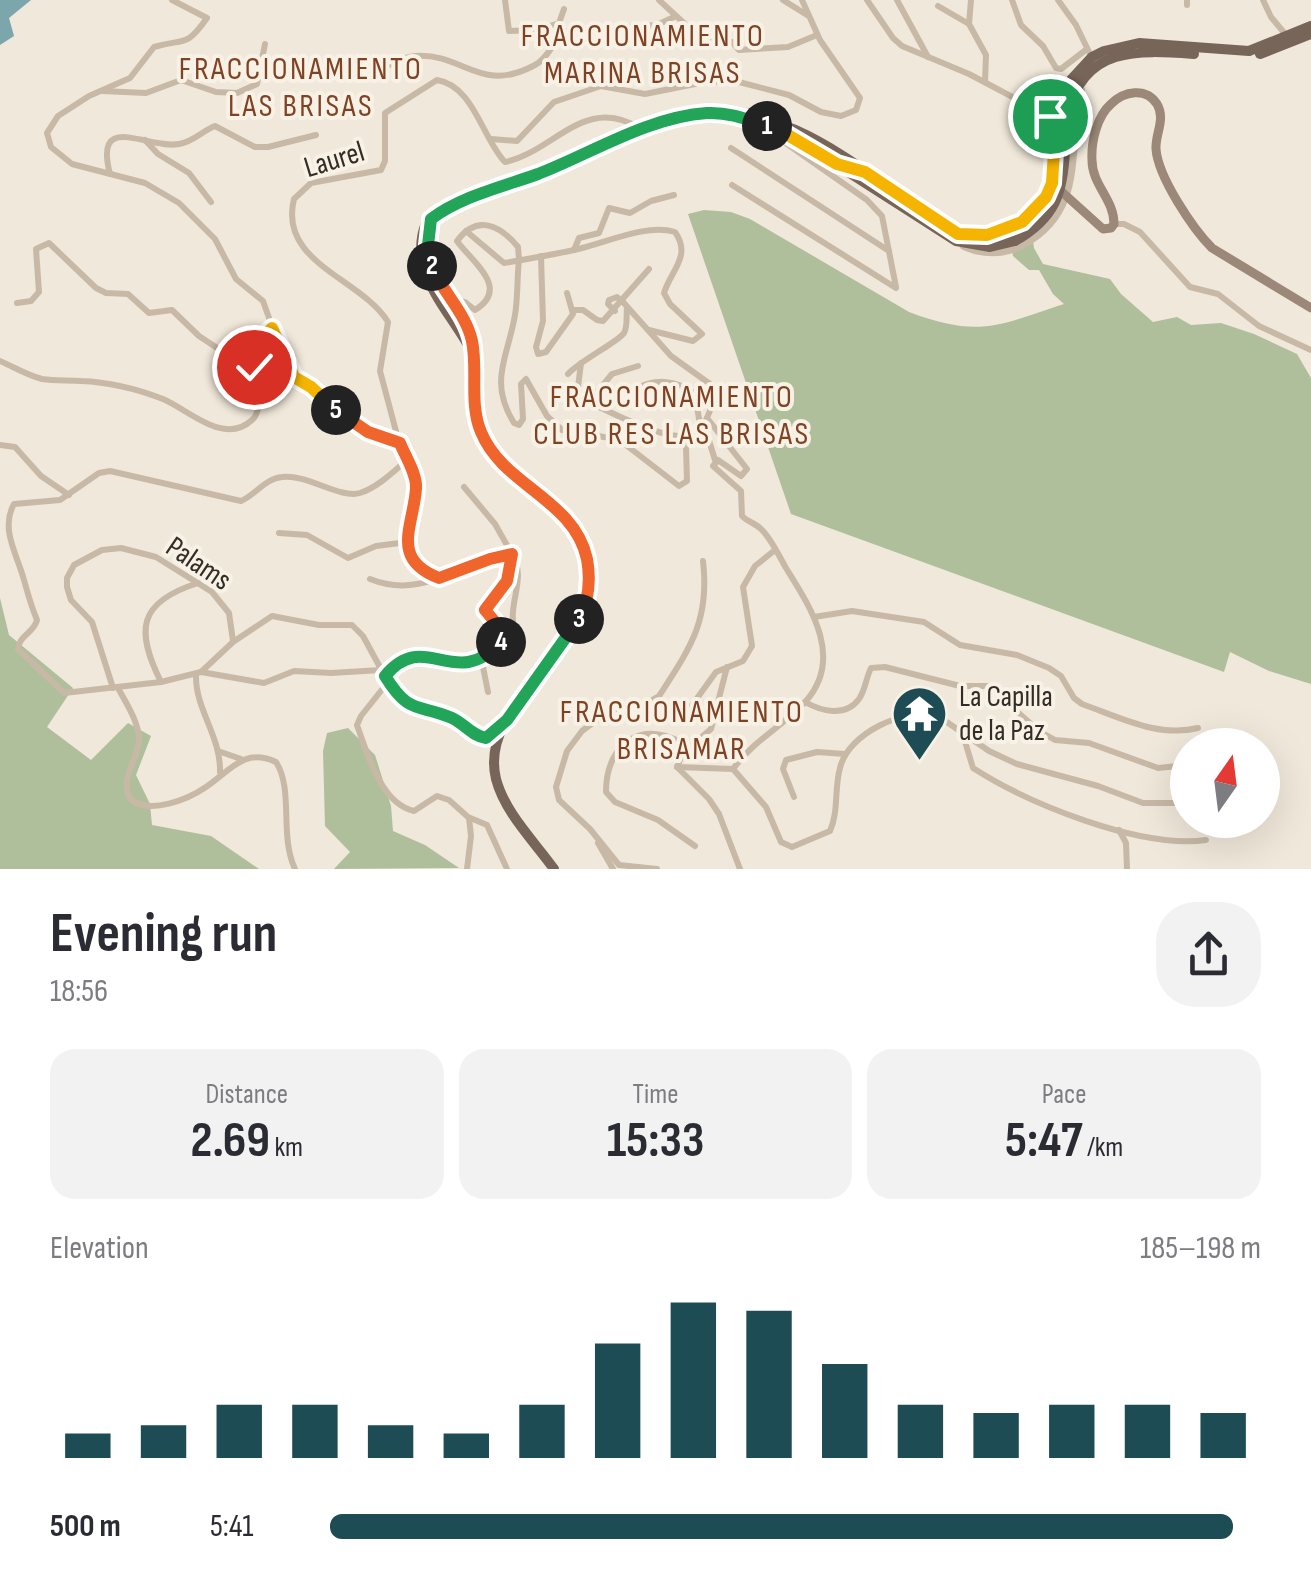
<!DOCTYPE html>
<html lang="en">
<head>
<meta charset="utf-8">
<style>
  body { margin:0; font-family:"Sofia Sans Condensed",sans-serif; background:#f2f2f3; color:#2b2b33; height:100vh; display:flex; flex-direction:column; font-size:38px; white-space:nowrap }
  * { box-sizing:border-box; margin:0 }
  p { font-size:32px; color:#7c7c81 }
  .icon { flex:none; width:55px; height:55px; fill:none; stroke:currentColor; stroke-width:2; stroke-linecap:round; stroke-linejoin:round }
  .map { position:relative; height:869px; overflow:hidden }
  .sheet { display:flex; flex-direction:column; background:#fff; flex:1 }
  .sheet>* { flex:none }
  .needle { width:65px; rotate:14deg }
  .fabs { position:absolute; left:1170px; top:728px; display:grid; gap:20px }
  .fabs a { display:grid; place-items:center; width:110px; height:110px; border-radius:50%; background:#fff; box-shadow:0 10px 40px #0002; font-size:50px }
  .pin { position:absolute; display:grid; place-items:center; width:85px; height:85px; color:#fff; margin:-42px; border:5px solid #fff; border-radius:50%; box-shadow:0 2px 10px #0007 }
  .km { position:absolute; width:50px; height:50px; margin:-25px; border-radius:50%; background:#222; color:#fff; font-size:28px; line-height:50px; text-align:center }
  .round { display:grid; place-items:center; flex:none; width:105px; height:105px; border-radius:40px; background:#f2f2f3 }
  .head { display:flex; align-items:center; justify-content:space-between; height:170px; padding:0 50px }
  h1 { font-size:55px; font-weight:700; line-height:75px }
  .figures { display:grid; grid-template-columns:repeat(3,1fr); gap:15px; height:170px; padding:10px 50px }
  .figures div { display:grid; align-content:center; border-radius:25px; background:#f2f2f3; text-align:center }
  .figures b { font-size:50px; font-weight:700 }
  .figures small { font-size:28px; font-weight:400 }
  .figures p { font-size:28px }
  .chart { height:280px; padding:20px 50px }
  .chart p { display:flex; justify-content:space-between }
  .chart svg { width:100%; height:180px; margin-top:10px; stroke:#1e4c54; stroke-width:6 }
  ul { padding:0 50px; list-style:none; font-size:32px }
  li { display:grid; grid-template-columns:160px 120px 1fr; align-items:center; height:75px }
  li i { height:25px; border-radius:12px; background:#1e4c54 }
  .map>svg:first-child { display:block }
  .green { fill:#afbf9b }
  .water { fill:#7aa6ac }
  .lines { fill:none; stroke-linecap:round; stroke-linejoin:round }
  .minor { stroke:#c8b9a6; stroke-width:6 }
  .tertiary { stroke:#c8b9a6; stroke-width:8 }
  .secondary { stroke:#9b8878; stroke-width:9 }
  .primary { stroke:#766558; stroke-width:10 }
  .minor-bridge { stroke:#c8b9a6; stroke-width:6 }
  .primary-bridge { stroke:#766558; stroke-width:10 }
  .split-1-casing { stroke:#fff; stroke-width:20 }
  .split-2-casing { stroke:#fff; stroke-width:20 }
  .split-3-casing { stroke:#fff; stroke-width:20 }
  .split-4-casing { stroke:#fff; stroke-width:20 }
  .split-5-casing { stroke:#fff; stroke-width:20 }
  .split-6-casing { stroke:#fff; stroke-width:20 }
  .split-1 { stroke:#f5b400; stroke-width:12 }
  .split-2 { stroke:#22a559; stroke-width:12 }
  .split-3 { stroke:#f0652b; stroke-width:12 }
  .split-4 { stroke:#22a559; stroke-width:12 }
  .split-5 { stroke:#f0652b; stroke-width:12 }
  .split-6 { stroke:#f5b400; stroke-width:12 }
  .labels { text-anchor:middle; stroke-width:8; stroke-linejoin:round; paint-order:stroke }
  .street-label { font-size:30px; fill:#342c27; stroke:#f8f2e6 }
  .poi-label { font-size:30px; fill:#342c27; stroke:#f8f2e6; text-anchor:start }
  .neighbourhood-label { font-size:32px; letter-spacing:2.5px; fill:#804223; stroke:#f8f2e6 }
</style>
</head>
<body>
<div class="map">
<svg width="1311" height="869" viewBox="0 0 1311 869">
  <rect width="100%" height="100%" fill="#f0e8da"/>
  <g class="green">
    <path d="M704,210L731,212L750,219L909,312C979,338 997,326 1064,304L1053,294L1039,270H1029L1013,256L1011,246L1032,234L1034,248L1043,264L1110,279L1121,294L1153,322L1177,317L1191,325L1221,323L1254,334L1297,354L1311,378V684L1269,671L1230,652L1224,672L791,514L688,214Z"/>
    <polygon points="0,598 9,635 73,688 47,727 91,760 128,723 151,736 136,775 150,804 152,825 211,836 259,869 0,869"/>
    <polygon points="348,728 375,755 391,806 393,831 425,845 459,868 334,869 350,852 325,826 323,751 327,733"/>
  </g>
  <polygon class="water" points="0,0 31,0 9,18 14,36 0,45"/>
  <g class="lines">
    <g class="minor">
      <path d="M172,0L207,18C186,48 185,38 154,47L130,78L89,96L58,116L47,133L51,147L72,164L145,183L179,203L215,239L236,279L263,301L280,349L294,377L367,431L400,443"/>
      <polyline points="505,0 509,31 537,30 559,23 564,9"/>
      <polyline points="659,0 700,38 732,42 739,50 788,47 817,35"/>
      <polyline points="783,0 807,15"/>
      <polyline points="867,0 893,38 902,46 969,74 1056,120"/>
      <polyline points="897,0 928,57"/>
      <polyline points="971,0 969,24 986,55 985,82"/>
      <polyline points="1012,0 1021,25 1043,46 1056,68 1061,69 1087,49"/>
      <polyline points="1058,0 1076,25 1089,52"/>
      <polyline points="1263,0 1271,17 1286,35"/>
      <polyline points="1187,5 1187,0"/>
      <polyline points="938,6 969,24"/>
      <path d="M356,63C393,76 386,59 415,56C463,52 480,95 535,65C550,57 553,39 567,31L657,25L674,17"/>
      <polyline points="102,91 146,93 181,80 216,92 237,93 257,84 265,44"/>
      <polyline points="1045,116 1051,126 1048,173 1051,180"/>
      <polyline points="491,139 517,141 554,102 601,86 645,94 705,82 735,81 789,95 821,112 841,116 856,110 860,98 820,40 802,0"/>
      <polyline points="145,140 158,154 189,173 211,202"/>
      <polyline points="787,144 867,200 882,216 896,287"/>
      <polyline points="731,148 889,251"/>
      <path d="M110,174C93,110 149,150 179,144C193,142 202,131 215,126L255,147H268L316,135"/>
      <polyline points="732,185 896,288"/>
      <polyline points="1114,224 1124,224 1140,232 1190,287 1218,294 1259,326 1311,350"/>
      <path d="M466,231L504,263C527,259 551,255 574,250C604,244 645,223 675,232C692,256 671,270 664,293L670,304L702,334L693,341L649,330"/>
      <polyline points="574,250 579,238 599,233 609,208 630,213 651,201 674,195"/>
      <polyline points="541,256 543,321 536,347 538,354 546,352 573,314 567,293"/>
      <path d="M452,298L465,302L475,310C511,288 472,262 457,241C477,214 500,225 518,247L519,259C517,277 518,297 515,315C508,357 488,381 514,423L519,425L523,419L521,384L526,379L547,416L562,430L610,438L626,445L679,486L687,481L686,447L693,432"/>
      <path d="M623,302L671,356L710,384C716,407 706,436 678,436C656,435 609,412 589,402L612,374L638,366"/>
      <polyline points="17,303 31,301 39,292 36,249 49,243 96,288 106,293 128,294 149,313 172,310 199,336 252,371"/>
      <polyline points="574,310 583,310 597,320 603,321 649,269"/>
      <polyline points="615,311 608,304 609,300 617,297 623,302"/>
      <path d="M0,361C14,367 27,375 42,379C55,381 68,380 81,381C108,382 137,389 163,399C189,410 224,446 252,420C271,403 238,360 272,328"/>
      <polyline points="581,363 577,395 583,402 588,402"/>
      <path d="M568,374C581,360 618,342 624,333C628,326 626,315 627,307"/>
      <path d="M633,390C654,378 676,379 695,394L699,419"/>
      <path d="M707,418L747,469L741,476L718,460L713,466L741,491L742,516C748,522 755,523 761,529C771,538 779,556 786,568C811,608 844,658 806,701C783,726 753,741 733,769"/>
      <polyline points="707,434 715,460"/>
      <polyline points="0,445 15,447 41,476 69,495"/>
      <polyline points="279,533 307,535 348,558 376,546 408,542"/>
      <path d="M439,578L417,564L408,542L417,484L397,435L380,371L388,322C361,278 278,263 294,199L311,183L381,170L385,161V113L437,80C474,86 482,138 505,162C554,152 585,93 641,129"/>
      <path d="M370,579C424,601 461,560 512,554C527,579 508,601 514,628"/>
      <path d="M814,617L852,611L924,622L960,645L1017,655L1049,668L1061,676L1074,698L1082,704C1119,717 1158,738 1198,728"/>
      <polyline points="481,657 488,692"/>
      <path d="M381,670L331,673L294,671L264,683L201,672L161,682L64,693L18,649C19,635 34,633 37,620C31,606 28,594 24,580C17,554 0,529 14,504L60,500L99,473L110,471L241,501C255,495 266,478 282,477C307,474 340,499 360,493C378,487 393,472 407,460"/>
      <polyline points="202,671 233,642 272,616 319,625 352,625 363,636 388,682 411,706 453,719 482,738 492,735 502,724"/>
      <path d="M196,675C195,709 221,736 220,772"/>
      <path d="M385,676L399,662L416,654C428,655 438,662 450,664C469,666 492,654 503,638L501,629L485,610L507,581L512,554L495,524L464,487"/>
      <path d="M161,682C135,630 138,602 198,583"/>
      <path d="M388,682L361,716L357,725C367,753 381,804 414,811L437,796L449,800L468,817L487,825L507,869"/>
      <polyline points="113,688 92,622 71,600 67,587 67,578 74,565 102,550 121,548 156,557 212,592 229,613 233,641"/>
      <path d="M118,688C126,703 139,722 139,740C138,762 118,778 131,800C151,814 187,800 206,787C230,771 244,747 276,762C294,790 279,835 295,869"/>
      <path d="M649,702L659,696C690,648 710,621 703,561"/>
      <path d="M805,702C821,711 845,718 859,699C865,691 866,678 871,668L885,667L960,686H988L1039,731L1055,740L1089,743L1158,768L1187,765"/>
      <path d="M963,735L973,768C1029,804 1140,849 1206,840"/>
      <path d="M688,747C645,717 606,741 606,792L615,802L658,820L695,846"/>
      <polyline points="218,751 241,759"/>
      <path d="M677,767L733,769L766,807L781,842L792,847L830,831C839,811 834,789 840,768C848,733 905,707 938,716L989,751L1017,764L1098,786L1143,803H1174"/>
      <polyline points="677,767 709,799 719,814 740,869"/>
      <polyline points="677,767 683,753 711,729 727,667"/>
      <polyline points="794,797 783,769 786,760 817,752 845,754"/>
      <polyline points="1119,830 1126,843 1127,869"/>
      <polyline points="598,843 613,869"/>
      <polyline points="467,869 471,836 469,818"/>
      <polyline points="657,869 619,865 590,829 559,800 556,787 567,751 582,731 610,710 649,702 664,710 677,711 690,708 716,672 743,661 752,646 743,587 755,566 775,550"/>
    </g>
    <g class="tertiary">
      <path d="M972,234C1003,236 1047,217 1052,182C1057,151 1048,116 1066,88"/>
      <path d="M964,246C985,255 1004,255 1024,244C1087,209 1066,148 1081,90"/>
    </g>
    <path class="secondary" d="M1052,183L1103,229L1111,228L1114,224C1114,199 1092,185 1092,160C1091,142 1097,116 1111,104C1124,91 1146,87 1157,104C1166,119 1155,134 1156,149C1158,177 1193,229 1212,248L1311,308"/>
    <g class="primary">
      <polyline points="1260,54 1311,34"/>
      <path d="M1068,114C1083,46 1138,50 1194,54"/>
      <polyline points="764,125 806,145 956,241 990,247 1015,241"/>
      <polyline points="1059,151 1069,82 1092,57 1104,51 1139,43 1249,51 1311,26"/>
      <path d="M428,234C425,281 461,297 471,338C480,372 466,411 486,442C517,490 582,507 589,570C597,652 477,701 496,779C505,813 534,841 554,869"/>
      <path d="M473,354C452,312 406,273 426,223C460,191 516,183 558,165C600,148 642,125 686,116C795,94 873,186 959,234L982,241L1012,235"/>
    </g>
    <polyline class="minor-bridge" points="699,419 707,434"/>
    <path class="primary-bridge" d="M1015,241C1055,218 1063,194 1065,150"/>
  </g>
  <g class="lines">
    <defs>
      <polyline id="split-1" points="767,126 781,131 837,164 865,172 958,234 987,235 1022,222 1046,197 1052,183 1056,120 1050,116"/>
      <path id="split-2" d="M432,266L428,245L431,219C462,196 502,187 538,174C592,153 648,117 707,113C729,112 746,119 767,126"/>
      <path id="split-3" d="M432,266C442,292 466,313 472,341C478,370 469,404 481,432C503,486 574,499 587,559C591,581 589,600 579,619"/>
      <path id="split-4" d="M501,642C454,693 426,627 385,676C410,716 417,703 452,718C465,724 472,736 486,738L507,720L579,619"/>
      <path id="split-5" d="M336,410L368,432L400,443C405,456 417,474 416,488C414,525 389,559 439,578L490,559L512,554L507,581L485,610L501,629V642"/>
      <polyline id="split-6" points="254,367 262,338 272,328 294,377 311,387 336,410"/>
    </defs>
    <use href="#split-1" class="split-1-casing"/>
    <use href="#split-2" class="split-2-casing"/>
    <use href="#split-3" class="split-3-casing"/>
    <use href="#split-4" class="split-4-casing"/>
    <use href="#split-5" class="split-5-casing"/>
    <use href="#split-6" class="split-6-casing"/>
    <use href="#split-1" class="split-1"/>
    <use href="#split-2" class="split-2"/>
    <use href="#split-3" class="split-3"/>
    <use href="#split-4" class="split-4"/>
    <use href="#split-5" class="split-5"/>
    <use href="#split-6" class="split-6"/>
  </g>
  <defs>
    <symbol id="temple-pin" viewBox="-11 -11 22 30"><path d="M0 17L-7.5 6A9.5 9.5 0 1 1 7.5 6Z" fill="#1e4c54" stroke="#f8f2e6"/><path d="M0-6L5-2H3V0L6.5 2.5H4V6H1.5V3h-3V6H-4V2.5H-6.5L-3 0V-2H-5Z" fill="#fff"/></symbol>
  </defs>
  <g fill-rule="evenodd">
    <use href="#temple-pin" x="888" y="682" width="63" height="86"/>
  </g>
  <g class="labels">
    <g class="street-label">
      <text transform="translate(334 159) rotate(-17)" y="10">Laurel</text>
      <text transform="translate(199 563) rotate(34)" y="10">Palams</text>
    </g>
    <g class="poi-label">
      <text x="959" y="706">La Capilla<tspan x="959" dy="34">de la Paz</tspan></text>
    </g>
    <g class="neighbourhood-label">
      <text x="643" y="46">FRACCIONAMIENTO<tspan x="643" dy="37">MARINA BRISAS</tspan></text>
      <text x="301" y="79">FRACCIONAMIENTO<tspan x="301" dy="37">LAS BRISAS</tspan></text>
      <text x="672" y="407">FRACCIONAMIENTO<tspan x="672" dy="37">CLUB RES LAS BRISAS</tspan></text>
      <text x="682" y="722">FRACCIONAMIENTO<tspan x="682" dy="37">BRISAMAR</tspan></text>
    </g>
  </g>
</svg>
<div class="fabs">
<a><svg class="needle" viewBox="-14 -14 28 28"><path d="M0-13l5 13h-10z" fill="#e53935"/><path d="M0 13l5-13h-10z" fill="#7c7c81"/></svg></a>
</div>
<div class="pin" style="left:1050px;top:116px;background:#1e9e55"><svg class="icon" aria-label="arrive" viewBox="0 0 24 24"><path d="M6 21V4h12l-3 4 3 4H6"/></svg></div>
<div class="pin" style="left:254px;top:367px;background:#d93025"><svg class="icon" aria-label="check" viewBox="0 0 24 24"><path d="M5 12l5 5 9-10"/></svg></div>
<b class="km" style="left:767px;top:126px">1</b>
<b class="km" style="left:432px;top:266px">2</b>
<b class="km" style="left:579px;top:619px">3</b>
<b class="km" style="left:501px;top:642px">4</b>
<b class="km" style="left:336px;top:410px">5</b>
</div>
<section class="sheet">
<div class="head"><div><h1>Evening run</h1><p>18:56</p></div><a class="round"><svg class="icon" aria-label="share" viewBox="0 0 24 24"><path d="M12 15V3M7 8l5-5 5 5M5 13v7h14v-7"/></svg></a></div>
<div class="figures">
<div><p>Distance</p><b>2.69<small> km</small></b></div>
<div><p>Time</p><b>15:33</b></div>
<div><p>Pace</p><b>5:47<small> /km</small></b></div>
</div>
<div class="chart"><p><span>Elevation</span>185–198 m</p>
<svg viewBox="0 0 160 44" preserveAspectRatio="none"><path d="M5 44V38M15 44V36M25 44V31M35 44V31M45 44V36M55 44V38M65 44V31M75 44V16M85 44V6M95 44V8M105 44V21M115 44V31M125 44V33M135 44V31M145 44V31M155 44V33"/></svg>
</div>
<ul>
<li><b>500 m</b>5:41<i style="width:97%"></i></li>
</ul>
</section>
</body>
</html>
